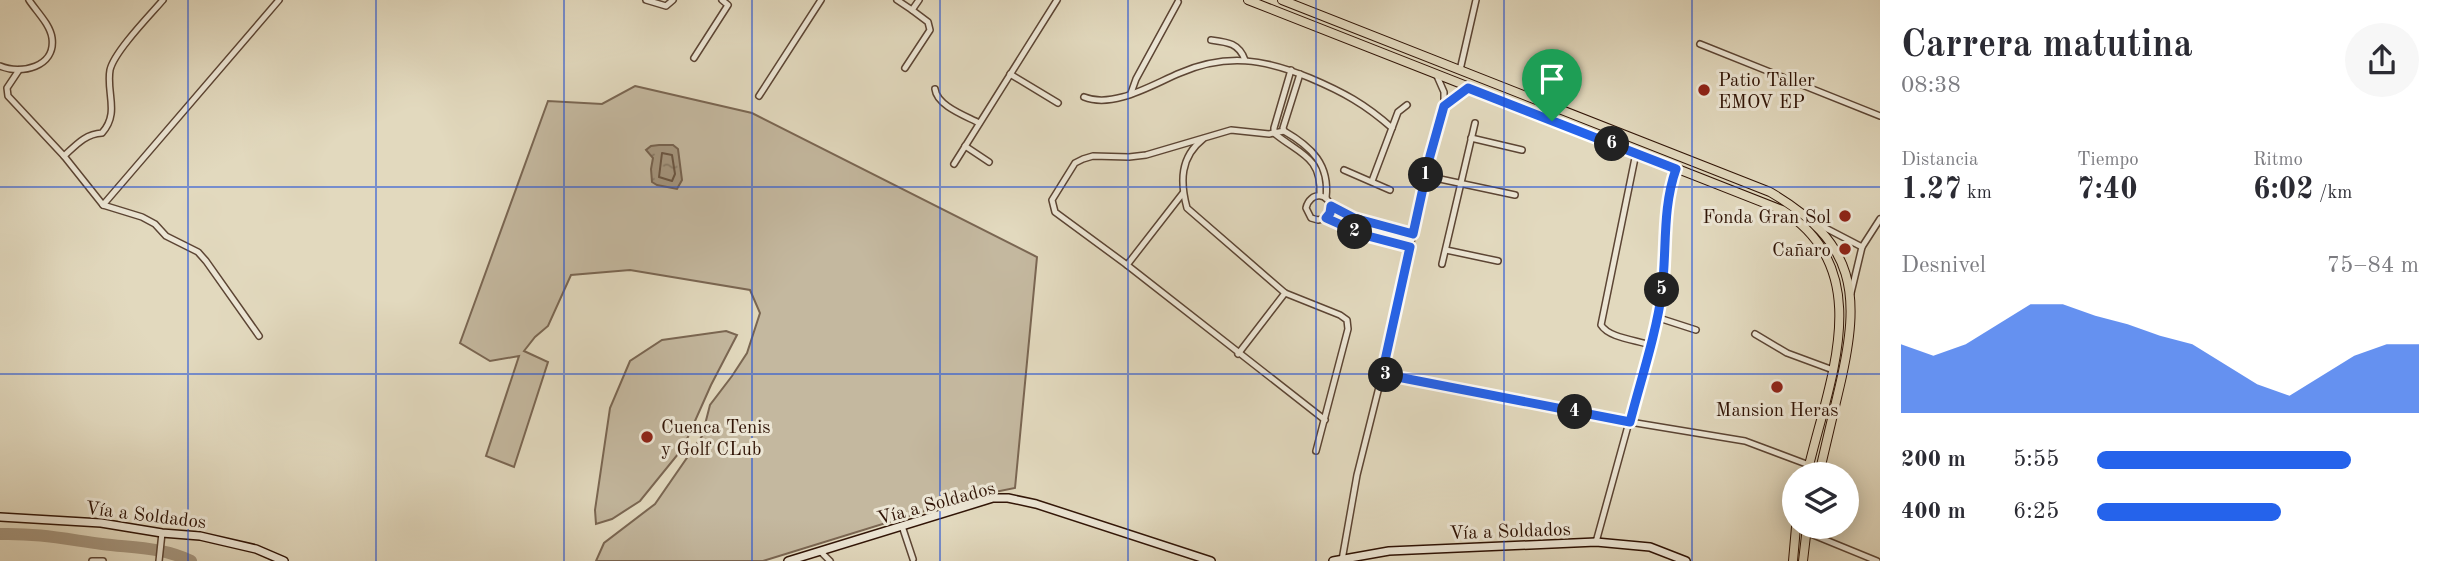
<!DOCTYPE html>
<html lang="es">
<head>
<meta charset="utf-8">
<style>
  body { margin:0; font-family:"Old Standard TT",serif; background:#f7f7f7; color:#2b2b33; height:100vh; display:flex; flex-direction:column; font-size:26px; white-space:nowrap }
  * { box-sizing:border-box; margin:0 }
  p { font-size:23px; color:#7c7c81 }
  .icon { flex:none; width:38px; height:38px; fill:none; stroke:currentColor; stroke-width:2; stroke-linecap:round; stroke-linejoin:round }
  .map { position:relative; flex:1; overflow:hidden }
  .details { display:flex; flex-direction:column; background:#fff; width:560px }
  .details>* { flex:none }
  .fabs { position:absolute; left:1782px; top:462px; display:grid; gap:14px }
  .fabs a { display:grid; place-items:center; width:77px; height:77px; border-radius:50%; background:#fff; box-shadow:0 4px 18px #0003; font-size:35px }
  .pin { position:absolute; display:grid; place-items:center; width:60px; height:60px; color:#fff; margin:-72px -30px; border-radius:50% 50% 50% 0; rotate:-45deg; box-shadow:0 0 7px #0007 }
  .pin .icon { rotate:45deg }
  .km { position:absolute; width:35px; height:35px; margin:-18px; border-radius:50%; background:#222; color:#fff; font-size:19px; line-height:35px; text-align:center }
  .round { display:grid; place-items:center; flex:none; width:74px; height:74px; border-radius:37px; background:#f7f7f7 }
  .summary { display:flex; align-items:center; justify-content:space-between; height:119px; padding:0 21px }
  h1 { font-size:38px; font-weight:600; line-height:52px }
  .metrics { display:grid; grid-template-columns:repeat(3,1fr); gap:10px; height:119px; padding:7px 21px }
  .metrics div { display:grid; align-content:center }
  .metrics b { font-size:30px; font-weight:600 }
  .metrics small { font-size:19px; font-weight:400 }
  .metrics p { font-size:19px }
  .chart { height:196px; padding:14px 21px }
  .chart p { display:flex; justify-content:space-between }
  .chart svg { width:100%; height:126px; margin-top:7px; fill:#2563eb; opacity:.7 }
  ul { padding:0 21px; list-style:none; font-size:23px }
  li { display:grid; grid-template-columns:112px 84px 1fr; align-items:center; height:52px }
  li i { height:18px; border-radius:9px; background:#2563eb }
  main { display:flex; flex:1; min-height:0 }
  .map>svg:first-child { display:block }
  .green { fill:#c4b89f; stroke:#7a6652; stroke-width:2 }
  .water { fill:url(#water-ripples); stroke:#76624f; stroke-width:2 }
  .lines { fill:none; stroke-linecap:round; stroke-linejoin:round }
  .shore { stroke:#6a5542; stroke-width:2 }
  .river { stroke:#a5967f; stroke-width:12 }
  .street-casing { stroke:#5c4534; stroke-width:8 }
  .secondary-casing { stroke:#301406; stroke-width:10 }
  .primary-casing { stroke:#301406; stroke-width:10 }
  .street { stroke:#ece6d5; stroke-width:5 }
  .secondary { stroke:#ece6d5; stroke-width:7 }
  .primary { stroke:#e2d9be; stroke-width:8 }
  .route-casing { stroke:#fff; stroke-width:14 }
  .route { stroke:#2563eb; stroke-width:9 }
  .grid { fill:none; stroke:#1d4ed8; stroke-width:2; stroke-opacity:0.55 }
  .poi-dot { fill:#8f2418; stroke:#ece6d5; stroke-width:2.5 }
  .labels { text-anchor:middle; stroke-width:6; stroke-linejoin:round; paint-order:stroke }
  .poi-label { font-size:19px; fill:#301406; stroke:#ece6d5; text-anchor:start }
  .street-label { font-size:19px; fill:#301406; stroke:#ece6d5 }
</style>
</head>
<body>
<main>
<div class="map">
<svg width="1880" height="561" viewBox="0 0 1880 561">
  <defs>
    <pattern id="water-ripples" width="26" height="14" patternUnits="userSpaceOnUse" patternTransform="scale(1.75)"><rect width="26" height="14" fill="#a5967f"/><path d="M2 4q2-2 4 0t4 0M15 11q2-2 4 0t4 0" fill="none" stroke="#877966"/></pattern>
  </defs>
  <rect width="100%" height="100%" fill="#e2d9be"/>
  <filter id="stains"><feTurbulence type="fractalNoise" baseFrequency=".00286" numOctaves="4"/><feColorMatrix values="0 0 0 0 .2 0 0 0 0 .09 0 0 0 0 .02 0 0 0 .5 -.17"/></filter>
  <radialGradient id="worn" r=".72"><stop offset=".6" stop-color="#630" stop-opacity="0"/><stop offset="1" stop-color="#630" stop-opacity=".3"/></radialGradient>
  <g class="green">
    <polygon points="635,86 752,113 1037,257 1015,488 970,497 763,561 596,561 604,543 655,504 702,436 710,405 732,376 747,353 760,313 750,290 630,270 571,275 548,326 535,337 524,351 548,362 514,467 486,456 519,356 490,361 460,343 548,101 602,104"/>
    <polygon points="726,331 737,335 711,385 683,448 640,501 612,519 596,524 595,510 610,408 630,361 662,340"/>
  </g>
  <polygon class="water" points="659,145 673,145 678,149 682,180 677,189 657,185 652,182 651,169 653,158 646,150 651,146"/>
  <g class="lines">
    <polygon class="shore" points="662,153 672,155 675,174 672,181 659,177"/>
    <path class="river" d="M0,534C38,533 65,539 102,544C133,548 162,547 191,561"/>
    <defs>
      <g id="street">
        <polyline points="646,0 666,6 673,0"/>
        <polyline points="897,0 912,10"/>
        <path d="M1211,40C1227,42 1239,43 1245,60"/>
        <polyline points="1700,44 1880,116"/>
        <polyline points="694,58 728,5 722,0"/>
        <path d="M0,66C21,75 56,67 52,38C50,24 36,11 29,0"/>
        <polyline points="905,68 930,30 928,22 912,10 919,0"/>
        <polyline points="19,70 7,88 8,96 64,156 103,205 142,217 155,224 166,236 198,252 206,261 259,336"/>
        <path d="M1291,70L1274,128V133C1299,154 1322,156 1320,195"/>
        <polyline points="1460,70 1476,0"/>
        <polyline points="1010,74 1058,103"/>
        <path d="M1300,74L1283,128L1284,131C1312,147 1330,165 1326,198"/>
        <path d="M935,89C937,106 966,116 979,123"/>
        <polyline points="1131,93 1136,79 1178,2"/>
        <polyline points="759,96 821,0"/>
        <path d="M1084,97C1114,109 1153,84 1180,73C1227,53 1264,59 1310,78C1343,92 1365,104 1392,128"/>
        <polyline points="1444,106 1468,88"/>
        <polyline points="1284,131 1269,134 1231,130 1146,155 1129,157 1093,156 1083,159 1075,163 1052,200 1055,212 1127,265 1325,420"/>
        <polyline points="1471,138 1522,150"/>
        <path d="M1203,139C1180,157 1180,182 1187,208L1285,293L1340,315L1347,320L1348,329L1316,451"/>
        <polyline points="965,146 989,162"/>
        <path d="M1636,153L1601,325C1609,338 1636,340 1650,345"/>
        <path d="M64,156C76,145 85,134 102,133C120,113 106,93 110,70C114,52 150,15 163,0"/>
        <polyline points="954,164 1057,0"/>
        <polyline points="1344,170 1390,190"/>
        <polyline points="1426,176 1515,195"/>
        <polyline points="1372,181 1398,112 1407,105"/>
        <polyline points="103,205 279,0"/>
        <polyline points="1331,206 1354,218 1413,234"/>
        <path d="M1326,218L1331,210C1330,192 1310,191 1306,208L1311,218L1318,220L1326,218L1364,235L1410,247"/>
        <polyline points="1812,221 1862,247"/>
        <polyline points="1446,250 1498,261"/>
        <polyline points="1442,264 1475,123"/>
        <polyline points="1127,265 1183,193"/>
        <polyline points="1851,293 1862,247 1880,219"/>
        <path d="M1658,320C1665,269 1659,217 1676,168"/>
        <polyline points="1755,334 1787,353 1833,370"/>
        <polyline points="1238,354 1285,293"/>
        <polyline points="1382,374 1630,422 1745,441 1809,465"/>
        <polyline points="902,526 913,559"/>
        <polyline points="1806,532 1877,561"/>
        <polyline points="1596,542 1656,324 1658,320 1662,319 1696,330"/>
        <polyline points="821,552 830,561"/>
        <polyline points="1342,560 1357,475 1380,383 1430,156 1444,106 1444,92 1437,76"/>
        <polyline points="92,561 103,561"/>
        <polyline points="159,561 162,533"/>
      </g>
      <g id="secondary">
        <polyline points="0,517 101,523 162,533 200,536 256,549 284,561"/>
        <polyline points="788,561 993,498 1008,498 1036,504 1211,561"/>
        <polyline points="1333,561 1389,551 1596,542 1650,547 1686,561"/>
      </g>
      <g id="primary">
        <path d="M1248,0L1782,210C1880,271 1827,385 1807,474"/>
        <path d="M1282,0L1770,192C1857,243 1861,294 1840,385C1833,415 1826,444 1819,474"/>
        <polyline points="1793,561 1796,527"/>
        <polyline points="1803,561 1807,527"/>
      </g>
    </defs>
    <use href="#street" class="street-casing"/>
    <use href="#secondary" class="secondary-casing"/>
    <use href="#primary" class="primary-casing"/>
    <use href="#street" class="street"/>
    <use href="#secondary" class="secondary"/>
    <use href="#primary" class="primary"/>
  </g>
  <g class="lines">
    <defs>
      <path id="route" d="M1468,88L1676,169C1662,209 1667,249 1662,291C1656,335 1641,379 1630,422L1382,374L1410,247L1364,235L1326,218L1330,213L1331,206L1354,218L1413,234L1430,156L1444,106Z"/>
    </defs>
    <use href="#route" class="route-casing"/>
    <use href="#route" class="route"/>
  </g>
  <path class="grid" d="M188,0V561M376,0V561M564,0V561M752,0V561M940,0V561M1128,0V561M1316,0V561M1504,0V561M1692,0V561M0,187H1880M0,374H1880"/>
  <g class="poi-dot">
    <circle cx="1704" cy="90" r="7"/>
    <circle cx="1845" cy="216" r="7"/>
    <circle cx="1845" cy="249" r="7"/>
    <circle cx="1777" cy="387" r="7"/>
    <circle cx="647" cy="437" r="7"/>
  </g>
  <g class="labels">
    <g class="poi-label">
      <text x="1718" y="86">Patio Taller<tspan x="1718" dy="22">EMOV EP</tspan></text>
      <text x="1831" y="223" text-anchor="end">Fonda Gran Sol</text>
      <text x="1831" y="256" text-anchor="end">Cañaro</text>
      <text x="1777" y="416" text-anchor="middle">Mansion Heras</text>
      <text x="661" y="433">Cuenca Tenis<tspan x="661" dy="22">y Golf CLub</tspan></text>
    </g>
    <g class="street-label">
      <text transform="translate(936 502) rotate(-15)" y="7">Vía a Soldados</text>
      <text transform="translate(146 514) rotate(7)" y="7">Vía a Soldados</text>
      <text transform="translate(1510 530) rotate(-2)" y="7">Vía a Soldados</text>
    </g>
  </g>
  <rect width="100%" height="100%" filter="url(#stains)"/>
  <rect width="100%" height="100%" fill="url(#worn)"/>
</svg>
<div class="fabs">
<a><svg class="icon" aria-label="layers" viewBox="0 0 24 24"><path d="M12 4l9 5-9 5-9-5zM3 14l9 5 9-5"/></svg></a>
</div>
<div class="pin" style="left:1552px;top:121px;background:#1e9e55"><svg class="icon" aria-label="arrive" viewBox="0 0 24 24"><path d="M6 21V4h12l-3 4 3 4H6"/></svg></div>
<b class="km" style="left:1426px;top:175px">1</b>
<b class="km" style="left:1355px;top:232px">2</b>
<b class="km" style="left:1386px;top:375px">3</b>
<b class="km" style="left:1575px;top:412px">4</b>
<b class="km" style="left:1662px;top:290px">5</b>
<b class="km" style="left:1612px;top:144px">6</b>
</div>
<section class="details">
<div class="summary"><div><h1>Carrera matutina</h1><p>08:38</p></div><a class="round"><svg class="icon" aria-label="share" viewBox="0 0 24 24"><path d="M12 15V3M7 8l5-5 5 5M5 13v7h14v-7"/></svg></a></div>
<div class="metrics">
<div><p>Distancia</p><b>1.27<small> km</small></b></div>
<div><p>Tiempo</p><b>7:40</b></div>
<div><p>Ritmo</p><b>6:02<small> /km</small></b></div>
</div>
<div class="chart"><p><span>Desnivel</span>75–84 m</p>
<svg viewBox="0 0 160 44" preserveAspectRatio="none"><path d="M0 44V20L10 24L20 20L30 13L40 6L50 6L60 10L70 13L80 17L90 20L100 27L110 34L120 38L130 31L140 24L150 20L160 20V44z"/></svg>
</div>
<ul>
<li><b>200 m</b>5:55<i style="width:79%"></i></li>
<li><b>400 m</b>6:25<i style="width:57%"></i></li>
</ul>
</section>
</main>
</body>
</html>
